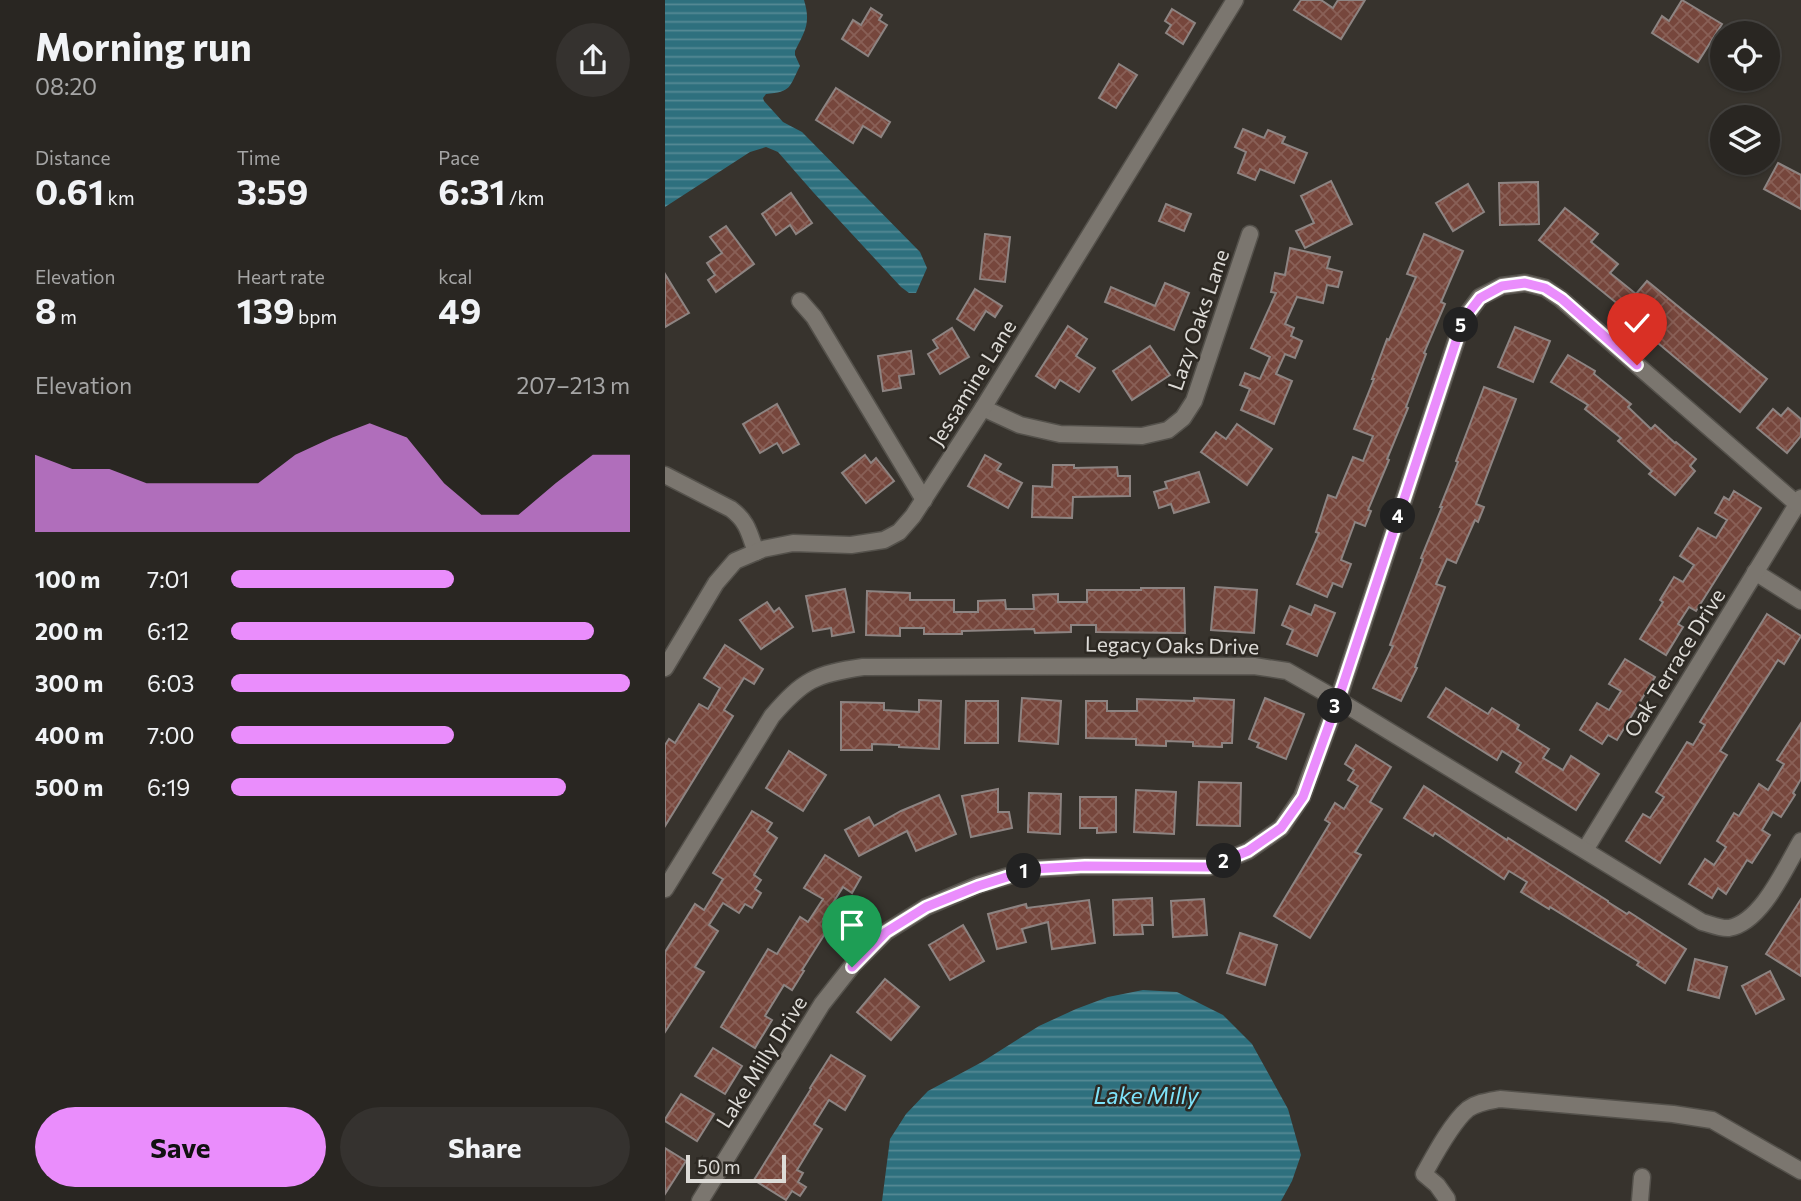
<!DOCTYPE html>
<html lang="en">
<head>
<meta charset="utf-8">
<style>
  body { margin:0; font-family:Commissioner,sans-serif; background:#35322f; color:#f1f3f6; height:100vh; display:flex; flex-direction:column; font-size:26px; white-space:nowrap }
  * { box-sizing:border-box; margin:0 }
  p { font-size:23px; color:#a5a5a5 }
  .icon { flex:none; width:38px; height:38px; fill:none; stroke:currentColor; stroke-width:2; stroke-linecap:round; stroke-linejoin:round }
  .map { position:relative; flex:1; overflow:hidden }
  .side { display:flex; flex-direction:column; background:#292622; width:665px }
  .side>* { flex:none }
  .tools { position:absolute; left:1045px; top:21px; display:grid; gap:14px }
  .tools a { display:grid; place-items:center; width:70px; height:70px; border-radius:50%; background:#292622; box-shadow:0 2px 5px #0004,0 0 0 2px #454340; font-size:35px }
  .scale { position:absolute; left:21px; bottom:18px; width:100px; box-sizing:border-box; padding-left:7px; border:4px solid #dddbd7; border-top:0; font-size:19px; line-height:24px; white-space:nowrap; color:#dddbd7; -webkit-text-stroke:5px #2d2923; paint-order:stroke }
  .pin { position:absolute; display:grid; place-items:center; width:60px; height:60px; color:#fff; margin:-72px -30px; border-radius:50% 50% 50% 0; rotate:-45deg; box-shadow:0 0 7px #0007 }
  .pin .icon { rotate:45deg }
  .km { position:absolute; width:35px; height:35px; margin:-18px; border-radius:50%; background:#222; color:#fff; font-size:19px; line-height:35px; text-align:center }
  .round { display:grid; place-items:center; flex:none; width:74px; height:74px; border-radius:37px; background:#35322f }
  .head { display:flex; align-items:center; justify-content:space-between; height:119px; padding:0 35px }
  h1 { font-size:38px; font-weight:700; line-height:52px }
  .metrics { display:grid; grid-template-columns:repeat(3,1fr); gap:10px; height:119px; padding:7px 35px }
  .metrics div { display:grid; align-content:center }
  .metrics b { font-size:35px; font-weight:700 }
  .metrics small { font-size:19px; font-weight:400 }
  .metrics p { font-size:19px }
  .chart { height:196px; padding:14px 35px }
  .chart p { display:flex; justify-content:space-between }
  .chart svg { width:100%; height:126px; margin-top:7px; fill:#ea8dfc; opacity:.7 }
  .button { display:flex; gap:14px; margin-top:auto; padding:14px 35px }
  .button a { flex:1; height:80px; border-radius:42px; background:#ea8dfc; color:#111; font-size:28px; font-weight:700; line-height:80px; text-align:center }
  .button a+a { background:#35322f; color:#f1f3f6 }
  ul { padding:0 35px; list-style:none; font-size:23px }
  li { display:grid; grid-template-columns:112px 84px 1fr; align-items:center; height:52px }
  li i { height:18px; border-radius:9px; background:#ea8dfc }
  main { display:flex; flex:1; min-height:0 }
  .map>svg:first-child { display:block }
  .water { fill:url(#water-rules) }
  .building { fill:url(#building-cross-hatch); stroke:#8d8482; stroke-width:2 }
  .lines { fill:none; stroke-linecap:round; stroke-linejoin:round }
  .minor-casing { stroke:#54514b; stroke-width:19 }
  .minor { stroke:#7b766f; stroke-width:16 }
  .route-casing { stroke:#fff; stroke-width:14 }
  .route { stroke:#ea8dfc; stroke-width:9 }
  .labels { text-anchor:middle; stroke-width:5; stroke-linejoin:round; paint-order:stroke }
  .street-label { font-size:21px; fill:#dddbd7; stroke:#2d2923 }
  .water-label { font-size:23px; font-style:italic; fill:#7ee3fa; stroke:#2d2923 }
</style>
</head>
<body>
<main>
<section class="side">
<div class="head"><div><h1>Morning run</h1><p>08:20</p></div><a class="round"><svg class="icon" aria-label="share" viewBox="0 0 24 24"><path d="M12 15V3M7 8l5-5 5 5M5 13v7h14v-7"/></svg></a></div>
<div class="metrics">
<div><p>Distance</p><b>0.61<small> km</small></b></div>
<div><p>Time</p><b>3:59</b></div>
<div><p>Pace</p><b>6:31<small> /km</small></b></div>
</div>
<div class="metrics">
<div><p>Elevation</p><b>8<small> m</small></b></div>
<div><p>Heart rate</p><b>139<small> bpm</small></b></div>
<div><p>kcal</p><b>49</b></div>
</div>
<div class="chart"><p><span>Elevation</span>207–213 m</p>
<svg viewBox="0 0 160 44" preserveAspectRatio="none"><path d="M0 44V17L10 22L20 22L30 27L40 27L50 27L60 27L70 17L80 11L90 6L100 11L110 27L120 38L130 38L140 27L150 17L160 17V44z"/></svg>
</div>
<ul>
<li><b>100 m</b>7:01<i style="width:56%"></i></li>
<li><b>200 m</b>6:12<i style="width:91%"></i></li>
<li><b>300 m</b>6:03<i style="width:100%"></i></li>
<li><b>400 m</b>7:00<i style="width:56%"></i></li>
<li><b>500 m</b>6:19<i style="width:84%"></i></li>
</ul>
<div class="button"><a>Save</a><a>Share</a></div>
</section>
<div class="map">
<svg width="1136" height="1201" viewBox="0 0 1136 1201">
  <defs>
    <pattern id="water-rules" width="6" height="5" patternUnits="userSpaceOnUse" patternTransform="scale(1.75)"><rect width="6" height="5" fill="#2e707e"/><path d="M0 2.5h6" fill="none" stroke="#568a95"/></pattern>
    <pattern id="building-cross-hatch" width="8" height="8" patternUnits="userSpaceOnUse" patternTransform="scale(1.75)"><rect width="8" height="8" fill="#76463c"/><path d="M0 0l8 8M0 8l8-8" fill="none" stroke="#896057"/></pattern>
  </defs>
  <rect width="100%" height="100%" fill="#37332d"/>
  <g class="water">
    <path d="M0,0H139C146,23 140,31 130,51V55L135,66C124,87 127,92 101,94L98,98L99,101L118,122L137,132L255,252L262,268L251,293H244L236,287L148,192L113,152L101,147L85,152L0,207Z"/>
    <polygon points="478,990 512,992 558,1015 587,1044 623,1109 636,1155 627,1181 616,1201 217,1201 225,1139 241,1114 263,1091 317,1062 374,1026 411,1009 443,997"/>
  </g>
  <g class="building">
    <polygon points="636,0 656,0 668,8 673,0 700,0 676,39 629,10"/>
    <polygon points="1017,0 1057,24 1033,62 987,33 997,16 1004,21"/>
    <polygon points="206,8 217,15 214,20 222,25 203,56 177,39 188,20 196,25"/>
    <polygon points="507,9 530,23 518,44 501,33 506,25 500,21"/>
    <polygon points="454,64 472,75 451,108 434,98"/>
    <polygon points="171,88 225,122 216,137 198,126 188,143 151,120"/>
    <polygon points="578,129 599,138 603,130 620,137 617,143 642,153 629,183 595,169 590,180 573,173 581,152 570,147"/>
    <polygon points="1113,163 1136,175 1136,209 1099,189"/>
    <polygon points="666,181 687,224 640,248 631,231 649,223 636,196"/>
    <polygon points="873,182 874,224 835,225 834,183"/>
    <polygon points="803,184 819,212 788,231 771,203"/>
    <polygon points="126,193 147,223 131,234 125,225 111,235 97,214"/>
    <polygon points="501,204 526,214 519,231 494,221"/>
    <polygon points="900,208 933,234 926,242 953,264 945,273 971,294 982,281 1102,379 1075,412 956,312 959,309 874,240"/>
    <polygon points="61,226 89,264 51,292 43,280 50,275 42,263 57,253 45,237"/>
    <polygon points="320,234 345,237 340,282 315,279"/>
    <polygon points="759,234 798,251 776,302 780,304 759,353 761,354 741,407 743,408 722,459 724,460 703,510 706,511 700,526 690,522 676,560 686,564 677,587 668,583 662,597 632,584 654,533 651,532 663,495 671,498 688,457 698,461 708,436 689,429 709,379 707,379 722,339 724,340 751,277 742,274"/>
    <polygon points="625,248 665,257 662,268 677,272 673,287 662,285 658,303 632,297 620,324 629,328 626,336 637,341 630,358 620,354 611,374 627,381 609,424 576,410 585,389 575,385 580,373 595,379 605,357 586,348 611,293 606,292 610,273 620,275"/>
    <polygon points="0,274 24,313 0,327"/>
    <polygon points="500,283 524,293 509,330 440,302 446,287 490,306"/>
    <polygon points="310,289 337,306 330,317 321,311 309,330 292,319"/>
    <polygon points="403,326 422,339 411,356 430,368 414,392 395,380 390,388 371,376"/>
    <polygon points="850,327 885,341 868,382 833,367"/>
    <polygon points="287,328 304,357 275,374 263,354 273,348 268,340"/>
    <polygon points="485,346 505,375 467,400 448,371"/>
    <polygon points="246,351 249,374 234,376 236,388 218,391 213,356"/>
    <polygon points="903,355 930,371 929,374 966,404 963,407 986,429 990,425 1010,443 1011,442 1031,459 1025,466 1030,471 1010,495 984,474 987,471 953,441 956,438 920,409 923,405 886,382"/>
    <polygon points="819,387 851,399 811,504 819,507 813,522 810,520 791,563 782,559 771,584 780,587 750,667 752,668 736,701 708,688 728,646 725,645 758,559 756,558 777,507 775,507 793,462 791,461"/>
    <polygon points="112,404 134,444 118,453 112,443 95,453 78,424"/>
    <polygon points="1123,408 1136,419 1136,436 1122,453 1092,428 1108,409 1116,416"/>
    <polygon points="572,424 607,449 582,485 536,452 551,432 561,439"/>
    <polygon points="200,455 206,463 211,458 229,481 201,503 177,473"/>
    <polygon points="320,455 336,464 332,470 357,483 343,508 303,486"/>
    <polygon points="388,465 409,465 409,468 452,467 453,476 465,476 465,496 408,497 407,518 367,517 368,486 387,487"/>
    <polygon points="534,472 544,502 509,513 506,504 494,508 489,492 502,488 500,482"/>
    <polygon points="1069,491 1096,508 1031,611 1024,607 1013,624 1018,627 1001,655 975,639 998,602 995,600 1009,577 1018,582 1029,565 1015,556 1033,528 1051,538 1062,520 1050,513 1059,497 1064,500"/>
    <polygon points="550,587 592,590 589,633 546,630"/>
    <polygon points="476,588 519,588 520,633 431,632 431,625 406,625 406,632 370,633 369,629 297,631 297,634 259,634 259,628 235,628 235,636 201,635 202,591 245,593 245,600 289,600 289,612 313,612 313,601 340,600 341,609 369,609 368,595 393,594 393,602 422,602 422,590 476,590"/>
    <polygon points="180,589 189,632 167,636 166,628 148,631 141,596"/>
    <polygon points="102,602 109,612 114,608 128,627 96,649 75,620"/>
    <polygon points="650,605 670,613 652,656 622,644 628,630 617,625 625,606 646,615"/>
    <polygon points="1102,614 1136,636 1119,664 1113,660 1055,751 1062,755 995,863 961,841 978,814 985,818 999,797 991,792 1022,742 1028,745 1040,725 1035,722"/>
    <polygon points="60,645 98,669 89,684 79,678 59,710 68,716 0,826 0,745 4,739 10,743 34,704 43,709 55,688 39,678"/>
    <polygon points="960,659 990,677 952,740 943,735 937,744 915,730 932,703 944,710 956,691 944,684"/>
    <polygon points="781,688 823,714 827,708 854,725 852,729 884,749 878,758 898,770 906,756 934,774 911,810 851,772 856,763 837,751 832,760 763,717"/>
    <polygon points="357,698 396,701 393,744 354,741"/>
    <polygon points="529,698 569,700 567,743 557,743 557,747 528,746 528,742 501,741 501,746 471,745 471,739 421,738 421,701 442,701 442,711 472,711 472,699 529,701"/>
    <polygon points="600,698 639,714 621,759 592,747 594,743 584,739"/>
    <polygon points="254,700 276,701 274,749 234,747 234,745 207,744 207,750 176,750 176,702 219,703 219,710 254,712"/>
    <polygon points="301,701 333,701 333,743 300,743"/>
    <polygon points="1136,723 1136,779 1128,793 1130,795 1116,817 1108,812 1097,830 1105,835 1087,863 1082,860 1061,894 1053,888 1047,898 1024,884 1040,859 1049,865 1061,847 1052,841 1069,813 1074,816 1094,784 1103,790 1119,764 1112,760"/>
    <polygon points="691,745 726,767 705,802 717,809 690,852 696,855 645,938 609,916 665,823 660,820 670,803 679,809 693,786 683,780 689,770 680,764"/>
    <polygon points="124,751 161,775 138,811 101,788"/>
    <polygon points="534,782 576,783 575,826 532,825"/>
    <polygon points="759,786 842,840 843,838 943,901 943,902 962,914 964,912 1021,949 1000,983 972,965 974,962 885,907 884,909 856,892 862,882 844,871 839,879 770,833 768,836 739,818"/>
    <polygon points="333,789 333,812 344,812 347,828 306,837 297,796"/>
    <polygon points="471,790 511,792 509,834 469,832"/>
    <polygon points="364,793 396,794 395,834 363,832"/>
    <polygon points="274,795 291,834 251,851 242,831 194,856 180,830 204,817 209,826 236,811"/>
    <polygon points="415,797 451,797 451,832 432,833 432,828 415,828"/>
    <polygon points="87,811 107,823 102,831 112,838 89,875 96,880 90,889 96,893 87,908 80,904 74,913 58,903 44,925 53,931 30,967 39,972 0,1032 0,952 30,904 39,910 58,879 48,873"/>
    <polygon points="160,855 196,877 187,893 178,887 158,919 166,924 137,970 139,971 127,990 119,985 100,1016 107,1020 90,1048 56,1027 103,949 112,954 135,917 143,922 158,899 139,888"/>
    <polygon points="487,898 488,925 477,925 478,934 449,935 448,900"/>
    <polygon points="539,899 542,935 508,937 506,901"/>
    <polygon points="1136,899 1136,976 1101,954"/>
    <polygon points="424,900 430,943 387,949 383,922 357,929 361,942 332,949 323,914 361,904 362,908"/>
    <polygon points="298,925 319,961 285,980 264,945"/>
    <polygon points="575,933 612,945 600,985 562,973"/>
    <polygon points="1030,959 1062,967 1054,998 1023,990"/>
    <polygon points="1105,971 1119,999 1091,1014 1077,986"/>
    <polygon points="220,979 254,1007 226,1040 192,1012"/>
    <polygon points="48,1048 77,1066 60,1094 30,1076"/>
    <polygon points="166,1055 200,1076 180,1110 164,1100 149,1124 157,1129 132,1170 138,1173 133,1182 141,1187 135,1196 127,1191 121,1200 89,1180 146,1089 145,1088"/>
    <polygon points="16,1094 49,1114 32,1141 0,1121 0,1119"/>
    <polygon points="0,1148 21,1161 0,1194"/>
  </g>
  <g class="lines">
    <defs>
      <g id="minor">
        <polyline points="135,301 149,317 259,500"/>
        <polyline points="318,408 355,425 395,434 477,436 503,430 518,418 529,401 585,234"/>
        <path d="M0,475L66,509C83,522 84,533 91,552"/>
        <polyline points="1090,572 1136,601"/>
        <polyline points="0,668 51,583 70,561 98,549 128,543 186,545 219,540 234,532 248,516 318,408 570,0"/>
        <polyline points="920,850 1136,498"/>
        <path d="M0,889L107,716C138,680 150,674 198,667L589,666L622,671L673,700L1037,922C1045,924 1056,929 1064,928C1097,922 1120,868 1136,841"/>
        <polyline points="35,1201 157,1004 187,966 221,932 261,907 313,885 367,869 420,866 544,867 583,851 616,828 637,797 673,700 798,320 815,297 837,286 860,283 880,288 896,299 1132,504"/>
        <path d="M782,1201V1199L772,1185L759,1174C769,1156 787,1122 803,1109C813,1102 824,1101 835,1099L1008,1114L1047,1120L1136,1171"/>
        <polyline points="975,1201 977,1177"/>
      </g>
    </defs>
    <use href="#minor" class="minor-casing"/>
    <use href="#minor" class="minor"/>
  </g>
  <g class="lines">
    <defs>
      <polyline id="route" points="187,967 221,932 261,907 313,886 367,869 420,866 544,867 583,851 616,828 638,797 673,700 798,320 815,298 837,286 860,283 880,288 897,299 972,365"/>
    </defs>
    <use href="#route" class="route-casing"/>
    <use href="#route" class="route"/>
  </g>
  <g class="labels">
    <g class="street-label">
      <text transform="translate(534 320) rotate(-71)" y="7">Lazy Oaks Lane</text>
      <text transform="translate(308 383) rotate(-58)" y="7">Jessamine Lane</text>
      <text transform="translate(507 646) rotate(1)" y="7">Legacy Oaks Drive</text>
      <text transform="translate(1010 663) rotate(-58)" y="7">Oak Terrace Drive</text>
      <text transform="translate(97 1062) rotate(-58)" y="7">Lake Milly Drive</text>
    </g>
    <g class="water-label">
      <text x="481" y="1104">Lake Milly</text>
    </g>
  </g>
</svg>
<div class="tools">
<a><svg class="icon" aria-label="locate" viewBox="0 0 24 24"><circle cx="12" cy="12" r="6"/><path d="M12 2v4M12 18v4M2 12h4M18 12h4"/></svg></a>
<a><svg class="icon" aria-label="layers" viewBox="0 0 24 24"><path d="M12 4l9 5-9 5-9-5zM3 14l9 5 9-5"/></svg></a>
</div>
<div class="scale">50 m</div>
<div class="pin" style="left:187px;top:967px;background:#1e9e55"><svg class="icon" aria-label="arrive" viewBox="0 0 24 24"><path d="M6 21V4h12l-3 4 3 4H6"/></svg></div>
<div class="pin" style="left:972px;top:365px;background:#d93025"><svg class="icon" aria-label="check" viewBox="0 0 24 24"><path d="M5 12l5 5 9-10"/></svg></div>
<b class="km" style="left:359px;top:871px">1</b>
<b class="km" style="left:559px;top:861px">2</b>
<b class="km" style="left:670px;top:706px">3</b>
<b class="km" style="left:733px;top:516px">4</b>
<b class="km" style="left:796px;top:325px">5</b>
</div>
</main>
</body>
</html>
